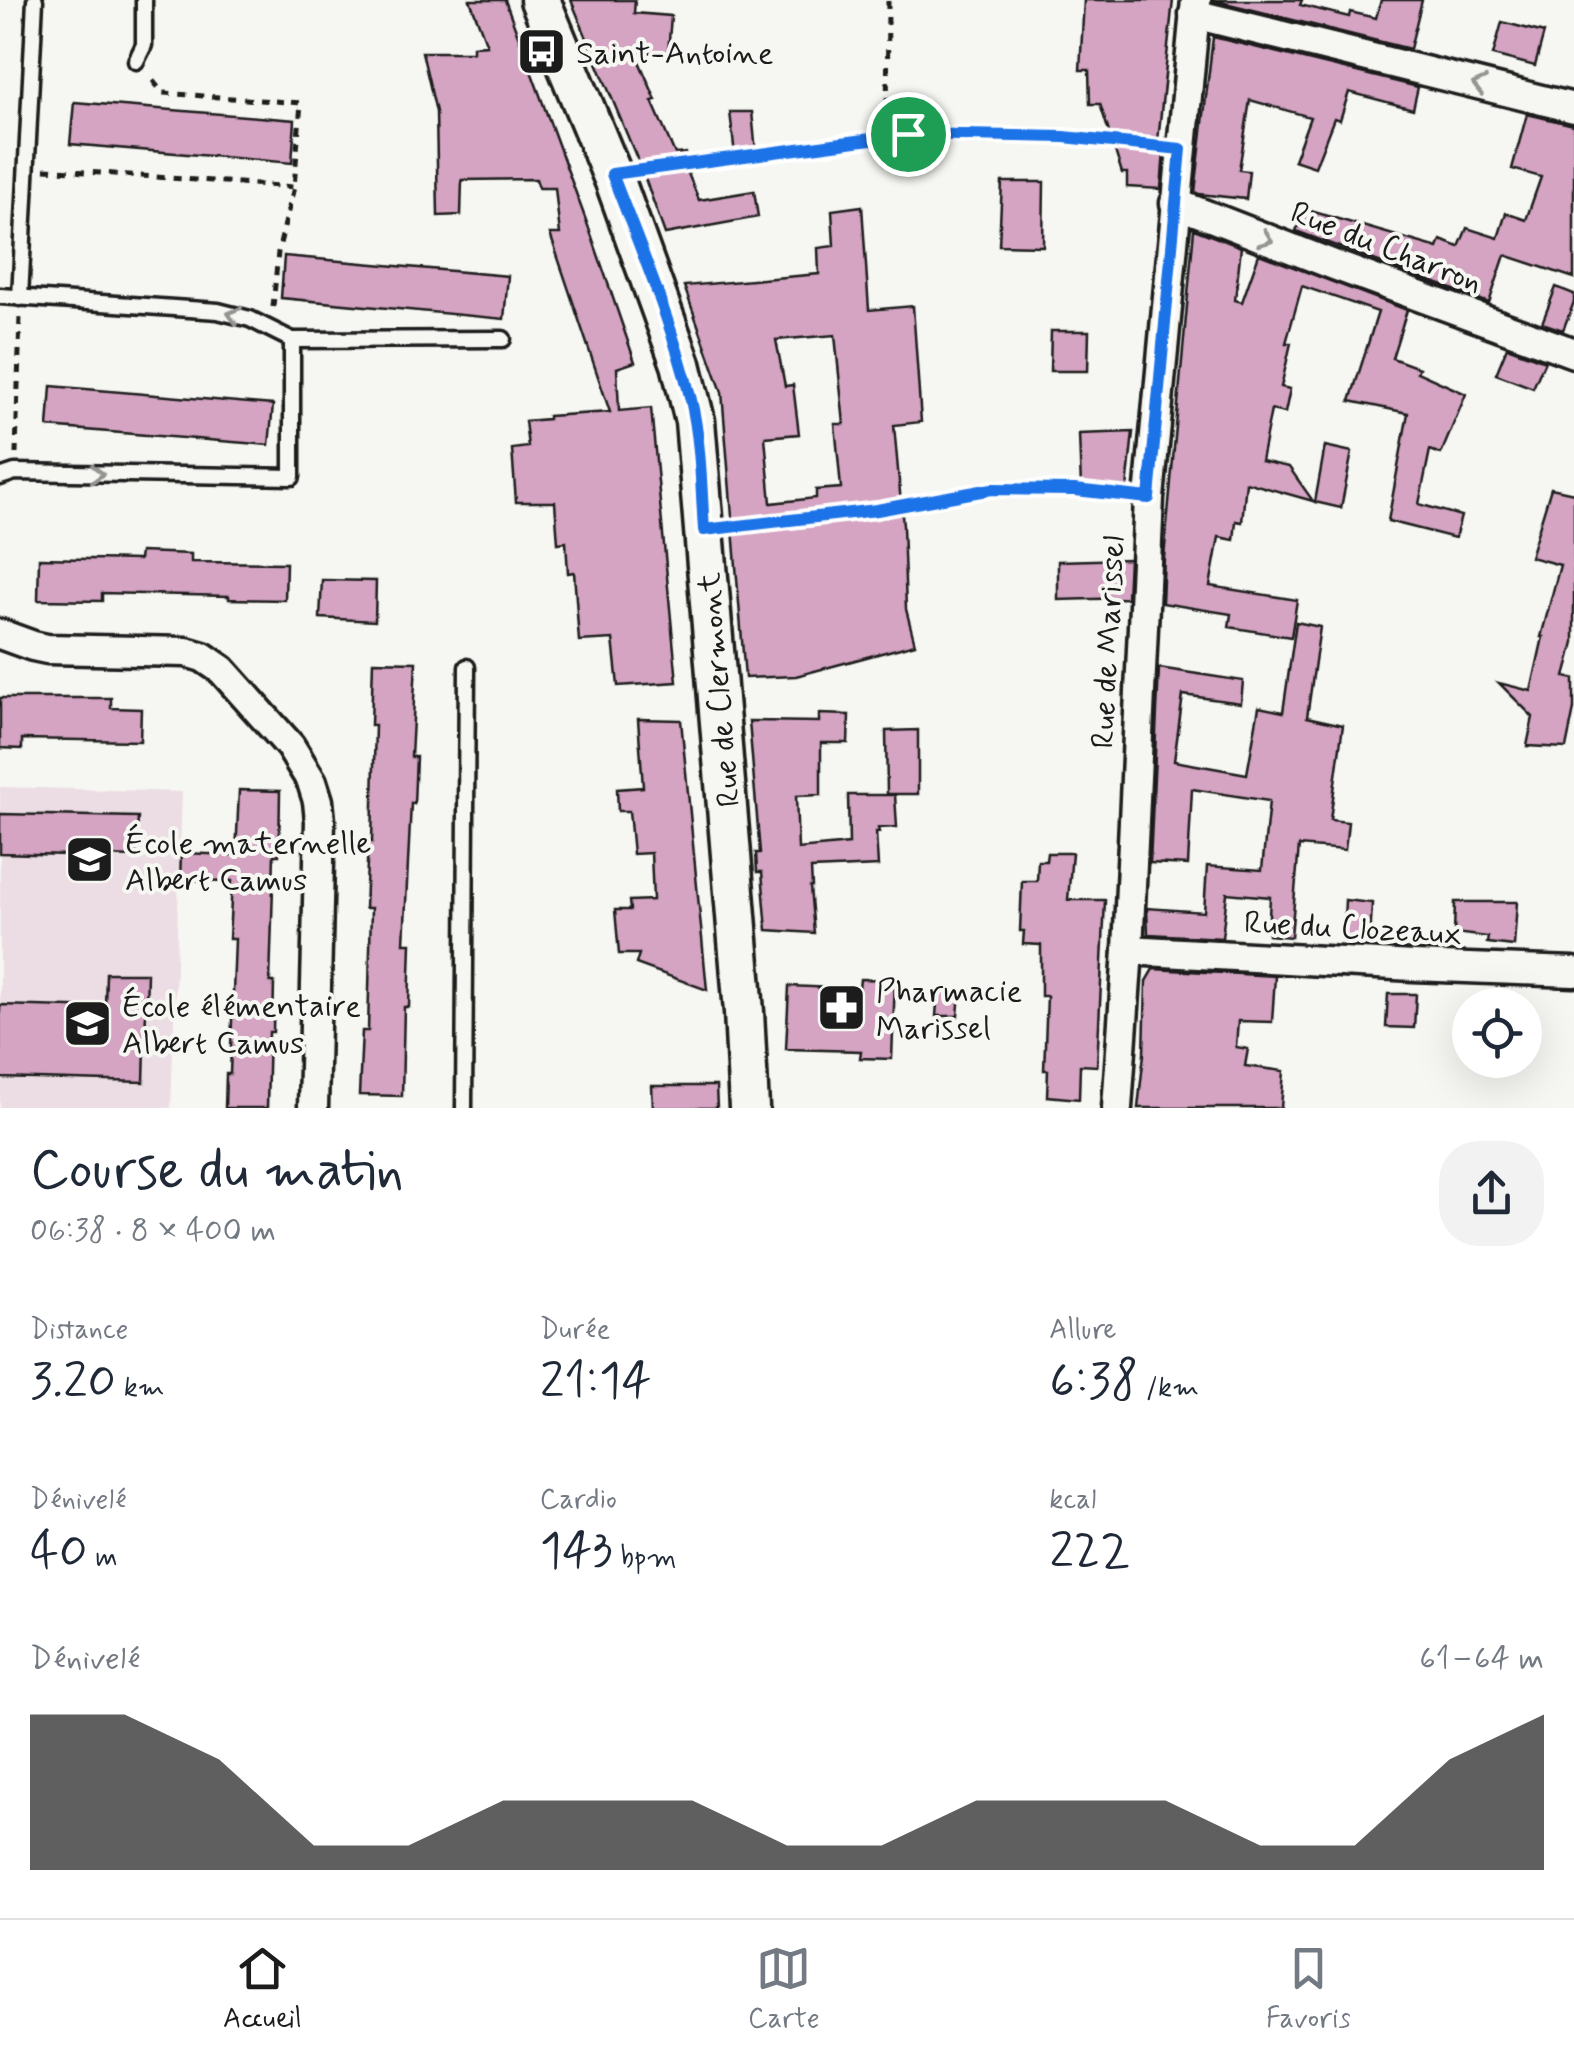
<!DOCTYPE html>
<html lang="fr">
<head>
<meta charset="utf-8">
<style>
  body { margin:0; font-family:Mynerve,sans-serif; background:#f2f2f3; color:#1f2937; height:100vh; display:flex; flex-direction:column; font-size:38px; white-space:nowrap }
  * { box-sizing:border-box; margin:0 }
  p { font-size:32px; color:#747a83 }
  .icon { flex:none; width:55px; height:55px; fill:none; stroke:currentColor; stroke-width:2; stroke-linecap:round; stroke-linejoin:round }
  .map { position:relative; height:1108px; overflow:hidden }
  .panel { display:flex; flex-direction:column; background:#fff; flex:1 }
  .panel>* { flex:none }
  .controls { position:absolute; left:1452px; top:988px; display:grid; gap:20px }
  .controls a { display:grid; place-items:center; width:90px; height:90px; border-radius:50%; background:#fff; box-shadow:0 10px 40px #0002; font-size:50px }
  .pin { position:absolute; display:grid; place-items:center; width:85px; height:85px; color:#fff; margin:-42px; border:5px solid #fff; border-radius:50%; box-shadow:0 2px 10px #0007 }
  .round { display:grid; place-items:center; flex:none; width:105px; height:105px; border-radius:40px; background:#f2f2f3 }
  .headline { display:flex; align-items:center; justify-content:space-between; height:170px; padding:0 30px }
  h1 { font-size:55px; font-weight:600; line-height:75px }
  .metrics { display:grid; grid-template-columns:repeat(3,1fr); gap:15px; height:170px; padding:10px 30px }
  .metrics div { display:grid; align-content:center }
  .metrics b { font-size:50px; font-weight:600 }
  .metrics small { font-size:28px; font-weight:400 }
  .metrics p { font-size:28px }
  .chart { height:280px; padding:20px 30px }
  .chart p { display:flex; justify-content:space-between }
  .chart svg { width:100%; height:180px; margin-top:10px; fill:#1c1c1c; opacity:.7 }
  .menu { display:flex; justify-content:space-around; align-items:center; height:140px; border-top:2px solid #e0e1e3; background:#fff; font-size:28px; color:#747a83 }
  .menu a { display:grid; justify-items:center; gap:5px }
  .menu .current { color:#1c1c1c }
  .map>svg:first-child { display:block }
  .built { fill:#ecdde4 }
  .building { fill:#d4a4c2; stroke:#1c1c1c; stroke-width:2.5; fill-rule:evenodd }
  .lines { fill:none; stroke-linecap:round; stroke-linejoin:round }
  .lane-casing { stroke:#1c1c1c; stroke-width:21 }
  .street-casing { stroke:#1c1c1c; stroke-width:35 }
  .secondary-casing { stroke:#1c1c1c; stroke-width:45 }
  .path { stroke:#1c1c1c; stroke-width:5; stroke-dasharray:8 8; stroke-linecap:butt }
  .lane { stroke:#f6f6f2; stroke-width:14 }
  .street { stroke:#f6f6f2; stroke-width:28 }
  .secondary { stroke:#f6f6f2; stroke-width:38 }
  .oneway { stroke:#949492 }
  .route-casing { stroke:#fff; stroke-width:20 }
  .route { stroke:#1a73e8; stroke-width:12 }
  .labels { text-anchor:middle; stroke-width:8; stroke-linejoin:round; paint-order:stroke }
  .poi-label { font-size:32px; fill:#1c1c1c; stroke:#f6f6f2; text-anchor:start }
  .street-label { font-size:32px; fill:#1c1c1c; stroke:#f6f6f2 }
</style>
</head>
<body>
<div class="map">
<svg width="1574" height="1108" viewBox="0 0 1574 1108">
  <rect width="100%" height="100%" fill="#f6f6f2"/>
  <filter id="ink" filterUnits="userSpaceOnUse"><feTurbulence type="fractalNoise" baseFrequency=".01" numOctaves="2"/><feDisplacementMap in="SourceGraphic" scale="20" xChannelSelector="R" yChannelSelector="G"/><feConvolveMatrix kernelMatrix="1 2 1 2 8 2 1 2 1" color-interpolation-filters="sRGB"/></filter>
  <g filter="url(#ink)">
    <polygon class="built" points="0,787 182,792 171,1108 0,1108"/>
    <g class="building">
      <polygon points="470,0 505,0 591,234 635,362 617,368 619,411 651,408 677,682 618,686 613,639 579,641 574,572 568,573 566,542 558,543 555,502 516,502 512,449 528,447 525,421 548,419 548,416 610,412 550,234 560,234 555,188 539,188 536,179 462,180 461,215 438,216 436,112 422,52 473,52 473,46 487,45"/>
      <polygon points="571,0 635,0 634,13 671,16 668,53 635,52 656,100 652,101 675,154 686,153 687,171 699,200 754,191 758,217 665,234 643,173"/>
      <polygon points="1084,0 1173,0 1157,150 1164,151 1161,189 1127,187 1127,173 1122,173 1100,104 1090,104 1089,70 1080,70"/>
      <polygon points="1213,0 1302,0 1300,5 1349,17 1350,12 1376,18 1381,0 1422,0 1410,49"/>
      <polygon points="1502,22 1544,33 1535,66 1493,55"/>
      <polygon points="1213,37 1418,87 1413,109 1349,92 1340,120 1334,118 1315,167 1294,160 1310,117 1250,100 1239,170 1249,171 1246,199 1199,194 1195,192"/>
      <polygon points="74,102 295,120 292,163 70,144"/>
      <polygon points="730,112 752,112 756,152 735,155"/>
      <polygon points="1527,114 1574,125 1574,278 1505,255 1489,303 1296,231 1304,209 1438,248 1441,240 1459,247 1467,228 1498,238 1506,213 1526,220 1541,177 1512,169"/>
      <polygon points="1002,182 1044,182 1043,246 999,245"/>
      <path d="M862,206L869,310L913,306L921,422L894,425L903,526L906,609L915,644L796,676L745,678L722,392L684,286L819,274L818,248L834,246L832,210ZM835,335L844,424H835L841,488L816,490V498L771,503L765,437L799,434L793,385L785,386L776,340Z"/>
      <polygon points="1194,229 1241,247 1235,300 1242,302 1259,254 1407,310 1392,358 1419,368 1417,372 1466,394 1441,454 1430,450 1419,504 1461,516 1455,538 1388,521 1408,413 1350,401 1378,312 1302,286 1286,343 1291,343 1281,387 1290,389 1285,413 1271,410 1261,461 1289,467 1313,501 1246,482 1242,522 1236,521 1234,540 1219,537 1210,586 1297,600 1291,637 1229,627 1231,614 1162,603 1164,558"/>
      <polygon points="284,256 508,276 504,319 281,298"/>
      <polygon points="1556,287 1574,294 1574,302 1563,330 1542,323"/>
      <polygon points="1051,331 1089,331 1088,371 1050,371"/>
      <polygon points="1507,347 1545,361 1533,388 1496,374"/>
      <polygon points="51,386 273,405 269,445 48,427"/>
      <polygon points="1133,432 1127,489 1081,488 1079,434"/>
      <polygon points="1325,446 1352,452 1341,508 1315,502"/>
      <polygon points="1551,488 1574,493 1574,642 1565,677 1574,679 1574,709 1566,748 1527,746 1533,717 1499,683 1531,691 1543,637 1541,637 1560,565 1530,557"/>
      <polygon points="140,552 191,554 191,562 286,563 285,600 229,599 229,596 102,593 102,601 38,600 39,558 139,560"/>
      <polygon points="1129,559 1127,598 1058,600 1058,561"/>
      <polygon points="322,580 376,581 375,621 320,618"/>
      <polygon points="1296,622 1320,627 1307,717 1343,725 1330,820 1348,822 1345,850 1299,846 1291,937 1268,935 1270,897 1227,893 1222,938 1148,934 1147,908 1204,912 1207,866 1262,870 1269,801 1192,789 1188,865 1150,863 1159,668 1243,681 1241,703 1183,695 1174,761 1247,774 1259,707 1283,712"/>
      <polygon points="373,661 416,662 411,757 416,757 414,804 411,803 404,943 411,943 409,1007 404,1007 402,1096 359,1095 362,1031 368,1031 371,908 365,908 368,841 372,842 375,725 371,725"/>
      <polygon points="0,698 111,698 111,708 141,709 140,741 22,739 22,749 0,748"/>
      <polygon points="819,714 849,715 848,743 821,743 821,795 796,796 798,849 849,844 848,795 895,795 897,827 878,828 879,832 876,832 878,866 811,869 812,887 810,887 814,933 767,930 762,872 757,872 756,853 760,853 749,721 819,722"/>
      <polygon points="638,719 681,720 707,990 636,964 639,954 619,954 615,910 630,910 629,901 653,900 651,853 633,854 629,811 618,811 617,789 643,787"/>
      <polygon points="918,730 918,794 887,794 886,731"/>
      <polygon points="239,790 280,791 279,855 274,855 270,982 274,982 273,1032 269,1032 267,1108 225,1108 226,1074 230,1074 235,939 229,939 232,881 180,880 181,853 236,855"/>
      <polygon points="0,814 138,817 136,857 0,853"/>
      <polygon points="1047,853 1072,853 1068,900 1105,900 1097,1066 1080,1065 1079,1099 1047,1096 1048,1070 1044,1070 1047,996 1041,996 1041,945 1023,944 1024,931 1020,931 1022,881 1037,881 1038,861 1046,861"/>
      <polygon points="1345,900 1372,903 1370,943 1343,941"/>
      <polygon points="1455,902 1517,902 1514,946 1487,943 1488,937 1454,933"/>
      <polygon points="1153,969 1275,976 1272,1022 1238,1021 1236,1047 1248,1049 1245,1066 1284,1071 1281,1108 1138,1108 1144,1054 1146,981"/>
      <polygon points="106,973 147,973 144,1082 0,1078 0,1005 105,1008"/>
      <polygon points="860,979 895,980 892,1059 860,1058 861,1051 786,1049 789,986 859,989"/>
      <polygon points="938,991 960,992 958,1016 936,1016"/>
      <polygon points="1388,994 1416,994 1414,1028 1386,1027"/>
      <polygon points="652,1086 716,1086 717,1108 653,1108"/>
    </g>
    <g class="lines">
      <defs>
        <g id="lane">
          <polyline points="136,61 144,45 144,0"/>
          <polyline points="0,296 218,311 250,319 292,340 292,477 15,472 0,477"/>
          <polyline points="20,298 35,0"/>
          <polyline points="292,340 503,339"/>
          <polyline points="464,1108 467,667"/>
        </g>
        <g id="street">
          <polyline points="1194,14 1574,108"/>
          <polyline points="1175,203 1334,265 1574,353"/>
          <polyline points="0,634 33,646 47,649 186,652 203,657 222,670 290,746 312,782 318,801 320,821 313,1108"/>
          <polyline points="1128,950 1413,966 1574,972"/>
          <polyline points="1117,1108 1128,950 1149,498 1196,0"/>
        </g>
        <polyline id="secondary" points="540,0 616,184 681,364 695,421 744,1012 749,1108"/>
      </defs>
      <use href="#lane" class="lane-casing"/>
      <use href="#street" class="street-casing"/>
      <use href="#secondary" class="secondary-casing"/>
      <g class="path">
        <polyline points="887,137 888,0"/>
        <polyline points="644,168 751,156 908,134 1065,137 1155,147"/>
        <polyline points="45,169 294,187 301,103 163,93 149,76"/>
        <polyline points="273,307 278,252 294,187"/>
        <polyline points="16,454 20,315"/>
        <polyline points="737,526 877,510 992,489 1075,490 1123,495"/>
      </g>
      <use href="#lane" class="lane"/>
      <use href="#street" class="street"/>
      <use href="#secondary" class="secondary"/>
    </g>
    <defs><path id="oneway-chevron" d="M-2-3.5L2.5 0L-2 3.5" fill="none" stroke-width="1.6" stroke-linecap="round" stroke-linejoin="round" transform="scale(2.5)"/></defs>
    <g class="oneway">
      <use href="#oneway-chevron" transform="translate(1479 85) rotate(-166)"/>
      <use href="#oneway-chevron" transform="translate(1266 239) rotate(21)"/>
      <use href="#oneway-chevron" transform="translate(234 315) rotate(-165)"/>
      <use href="#oneway-chevron" transform="translate(97 474) rotate(1)"/>
    </g>
  </g>
  <g class="lines" filter="url(#ink)">
    <defs>
      <path id="route" d="M908,134L1064,137L1181,149L1149,498L1075,490L992,489L877,510L704,530C701,487 701,442 691,400C672,323 640,247 612,174Z"/>
    </defs>
    <use href="#route" class="route-casing"/>
    <use href="#route" class="route"/>
  </g>
  <defs>
    <symbol id="bus-square" viewBox="-11 -11 22 22"><rect x="-9" y="-9" width="18" height="18" rx="4" fill="#1c1c1c" stroke="#f6f6f2"/><path d="M-5-6H5V4H4V6H2V4H-2V6H-4V4H-5ZM-3.5-4V0h7V-4ZM-3.5 1.2v1.5H-2V1.2ZM2 1.2v1.5H3.5V1.2Z" fill="#fff"/></symbol>
    <symbol id="school-square" viewBox="-11 -11 22 22"><rect x="-9" y="-9" width="18" height="18" rx="4" fill="#1c1c1c" stroke="#f6f6f2"/><path d="M0-5L7-2L0 1L-7-2ZM-4 1L0 2.5L4 1V4Q0 6-4 4Z" fill="#fff"/></symbol>
    <symbol id="pharmacy-square" viewBox="-11 -11 22 22"><rect x="-9" y="-9" width="18" height="18" rx="4" fill="#1c1c1c" stroke="#f6f6f2"/><path d="M-2-6h4v4h4v4h-4v4h-4v-4h-4v-4h4Z" fill="#fff"/></symbol>
  </defs>
  <g fill-rule="evenodd">
    <use href="#bus-square" x="514" y="24" width="55" height="55"/>
    <use href="#school-square" x="62" y="832" width="55" height="55"/>
    <use href="#pharmacy-square" x="814" y="980" width="55" height="55"/>
    <use href="#school-square" x="60" y="996" width="55" height="55"/>
  </g>
  <g class="labels">
    <g class="poi-label">
      <text x="576" y="63">Saint-Antoine</text>
      <text x="125" y="853">École maternelle<tspan x="125" dy="37">Albert Camus</tspan></text>
      <text x="876" y="1001">Pharmacie<tspan x="876" dy="37">Marissel</tspan></text>
      <text x="122" y="1016">École élémentaire<tspan x="122" dy="37">Albert Camus</tspan></text>
    </g>
    <g class="street-label">
      <text transform="translate(1387 246) rotate(21)" y="11">Rue du Charron</text>
      <text transform="translate(1107 642) rotate(-87)" y="11">Rue de Marissel</text>
      <text transform="translate(718 690) rotate(-95)" y="11">Rue de Clermont</text>
      <text transform="translate(1353 927) rotate(3)" y="11">Rue du Clozeaux</text>
    </g>
  </g>
</svg>
<div class="controls">
<a><svg class="icon" aria-label="locate" viewBox="0 0 24 24"><circle cx="12" cy="12" r="6"/><path d="M12 2v4M12 18v4M2 12h4M18 12h4"/></svg></a>
</div>
<div class="pin" style="left:908px;top:134px;background:#1e9e55"><svg class="icon" aria-label="arrive" viewBox="0 0 24 24"><path d="M6 21V4h12l-3 4 3 4H6"/></svg></div>
</div>
<section class="panel">
<div class="headline"><div><h1>Course du matin</h1><p>06:38 · 8 × 400 m</p></div><a class="round"><svg class="icon" aria-label="share" viewBox="0 0 24 24"><path d="M12 15V3M7 8l5-5 5 5M5 13v7h14v-7"/></svg></a></div>
<div class="metrics">
<div><p>Distance</p><b>3.20<small> km</small></b></div>
<div><p>Durée</p><b>21:14</b></div>
<div><p>Allure</p><b>6:38<small> /km</small></b></div>
</div>
<div class="metrics">
<div><p>Dénivelé</p><b>40<small> m</small></b></div>
<div><p>Cardio</p><b>143<small> bpm</small></b></div>
<div><p>kcal</p><b>222</b></div>
</div>
<div class="chart"><p><span>Dénivelé</span>61–64 m</p>
<svg viewBox="0 0 160 44" preserveAspectRatio="none"><path d="M0 44V6L10 6L20 17L30 38L40 38L50 27L60 27L70 27L80 38L90 38L100 27L110 27L120 27L130 38L140 38L150 17L160 6V44z"/></svg>
</div>
</section>
<nav class="menu">
<a class="current"><svg class="icon" aria-label="home" viewBox="0 0 24 24"><path d="M3 11l9-7 9 7M6 9v11h12V9"/></svg>Accueil</a>
<a><svg class="icon" aria-label="map" viewBox="0 0 24 24"><path d="M3 6l6-2 6 2 6-2v14l-6 2-6-2-6 2zM9 4v14M15 6v14"/></svg>Carte</a>
<a><svg class="icon" aria-label="saved" viewBox="0 0 24 24"><path d="M7 4h10v16l-5-4-5 4z"/></svg>Favoris</a>
</nav>
</body>
</html>
